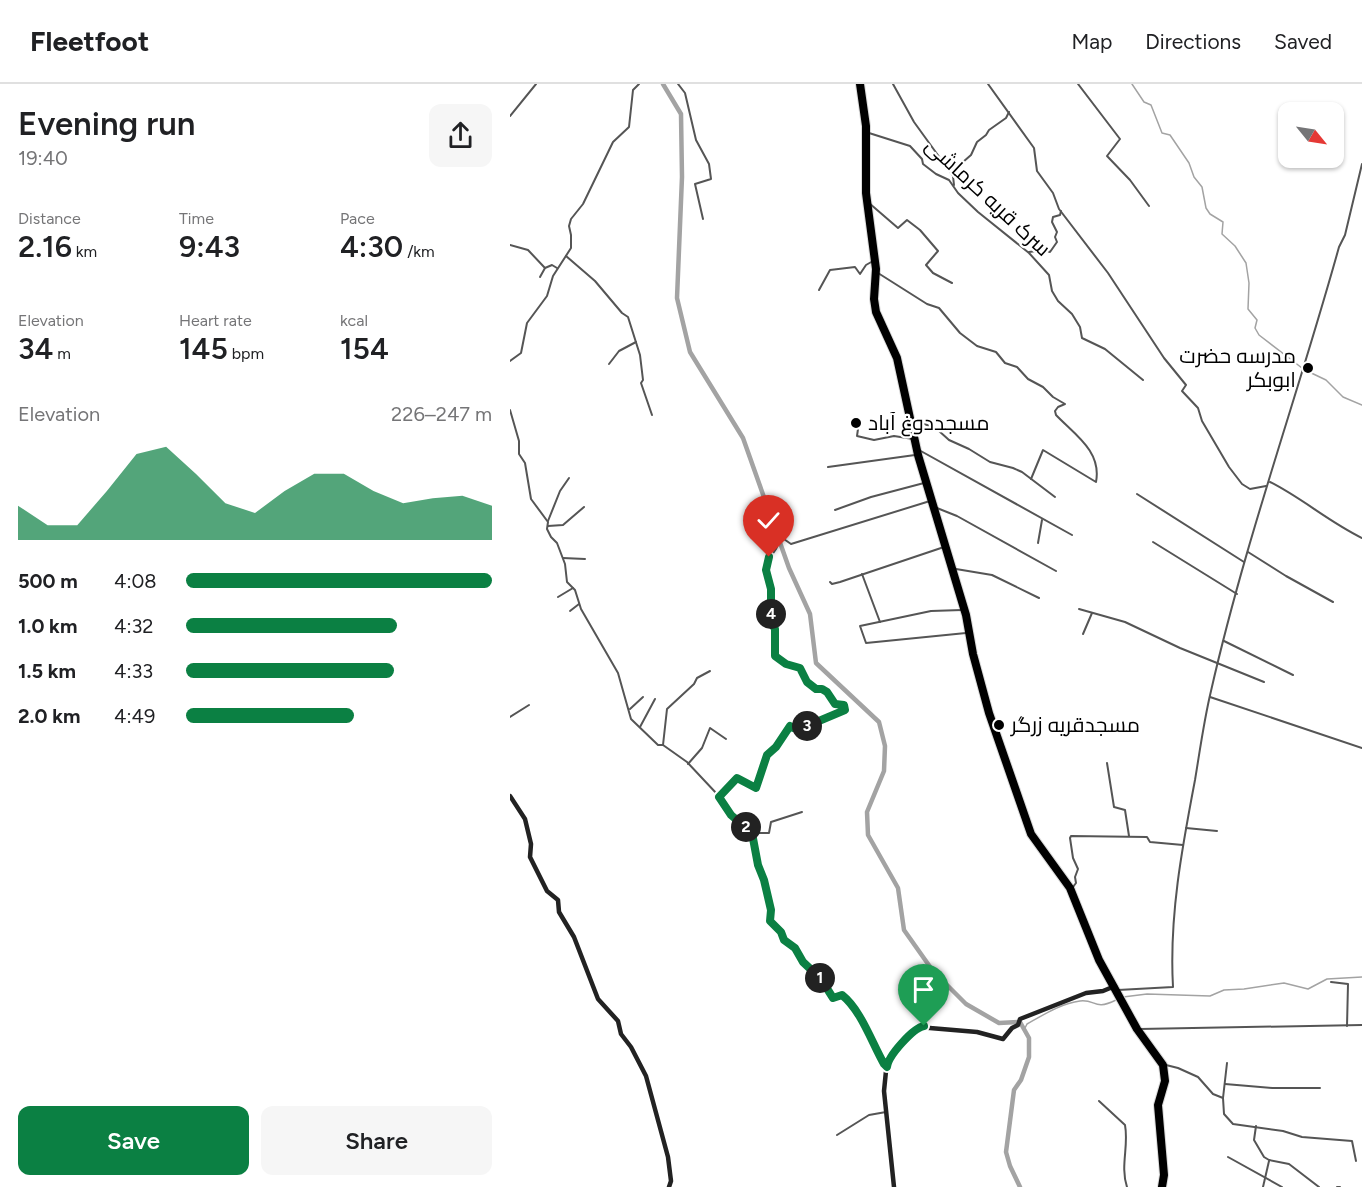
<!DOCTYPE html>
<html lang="en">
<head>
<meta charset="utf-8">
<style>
  body { margin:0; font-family:Figtree,Cairo,sans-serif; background:#f6f6f6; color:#202124; height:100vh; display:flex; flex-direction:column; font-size:22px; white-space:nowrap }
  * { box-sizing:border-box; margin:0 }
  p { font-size:20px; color:#757577 }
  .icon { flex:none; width:33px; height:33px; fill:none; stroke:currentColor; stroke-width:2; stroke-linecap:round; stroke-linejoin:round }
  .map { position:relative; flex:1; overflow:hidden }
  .sheet { display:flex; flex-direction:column; background:#fff; width:510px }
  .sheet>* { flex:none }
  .needle { width:39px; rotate:120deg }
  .fabs { position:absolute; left:768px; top:18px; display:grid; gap:12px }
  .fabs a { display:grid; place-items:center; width:66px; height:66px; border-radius:12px; background:#fff; box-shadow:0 2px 4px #0004; font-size:30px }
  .pin { position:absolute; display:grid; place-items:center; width:51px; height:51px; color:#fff; margin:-62px -26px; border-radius:50% 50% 50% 0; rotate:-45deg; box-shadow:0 0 6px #0007 }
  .pin .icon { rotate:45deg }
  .km { position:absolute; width:30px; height:30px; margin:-15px; border-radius:50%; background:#222; color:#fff; font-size:16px; line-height:30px; text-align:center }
  .round { display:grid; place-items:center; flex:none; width:63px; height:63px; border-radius:12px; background:#f6f6f6 }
  .headline { display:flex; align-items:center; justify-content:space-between; height:102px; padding:0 18px }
  h1 { font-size:33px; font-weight:600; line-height:45px }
  .stats { display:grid; grid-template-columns:repeat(3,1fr); gap:9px; height:102px; padding:6px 18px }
  .stats div { display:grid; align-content:center }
  .stats b { font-size:30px; font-weight:600 }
  .stats small { font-size:16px; font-weight:400 }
  .stats p { font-size:16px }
  .chart { height:168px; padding:12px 18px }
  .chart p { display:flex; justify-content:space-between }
  .chart svg { width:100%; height:108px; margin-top:6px; fill:#0b8043; opacity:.7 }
  .cta { display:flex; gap:12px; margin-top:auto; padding:12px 18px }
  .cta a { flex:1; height:69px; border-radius:12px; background:#0b8043; color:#fff; font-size:24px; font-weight:600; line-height:69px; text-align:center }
  .cta a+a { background:#f6f6f6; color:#202124 }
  ul { padding:0 18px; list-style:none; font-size:20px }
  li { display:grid; grid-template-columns:96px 72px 1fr; align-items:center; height:45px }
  li i { height:15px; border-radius:8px; background:#0b8043 }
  header { display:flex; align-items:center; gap:36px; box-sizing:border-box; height:84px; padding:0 30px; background:#fff; border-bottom:2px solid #e0e0e0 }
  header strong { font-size:28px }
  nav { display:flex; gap:33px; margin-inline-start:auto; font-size:21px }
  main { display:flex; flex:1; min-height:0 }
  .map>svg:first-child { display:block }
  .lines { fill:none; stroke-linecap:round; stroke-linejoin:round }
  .stream { stroke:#a3a3a3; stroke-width:1.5 }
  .river { stroke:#a3a3a3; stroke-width:4.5 }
  .highway-casing { stroke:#dbdbdb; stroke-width:10 }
  .street { stroke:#555; stroke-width:2 }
  .secondary { stroke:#222; stroke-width:4.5 }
  .highway { stroke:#000; stroke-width:8 }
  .route-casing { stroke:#fff; stroke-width:12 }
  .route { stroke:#0b8043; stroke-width:8 }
  .poi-dot { fill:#000; stroke:#fff; stroke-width:2 }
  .labels { text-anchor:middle; stroke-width:4.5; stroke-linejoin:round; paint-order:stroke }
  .street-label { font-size:21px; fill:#000; stroke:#fff }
  .poi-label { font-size:21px; fill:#000; stroke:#fff; text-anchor:start }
</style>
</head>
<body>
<header>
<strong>Fleetfoot</strong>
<nav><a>Map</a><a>Directions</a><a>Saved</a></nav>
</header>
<main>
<section class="sheet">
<div class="headline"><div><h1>Evening run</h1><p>19:40</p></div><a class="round"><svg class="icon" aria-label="share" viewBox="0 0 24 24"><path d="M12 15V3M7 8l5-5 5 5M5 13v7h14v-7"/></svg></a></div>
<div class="stats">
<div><p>Distance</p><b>2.16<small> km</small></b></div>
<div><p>Time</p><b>9:43</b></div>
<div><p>Pace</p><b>4:30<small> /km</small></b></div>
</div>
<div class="stats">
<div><p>Elevation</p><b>34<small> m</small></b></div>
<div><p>Heart rate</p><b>145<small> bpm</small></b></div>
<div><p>kcal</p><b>154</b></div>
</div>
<div class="chart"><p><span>Elevation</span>226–247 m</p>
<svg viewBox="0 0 160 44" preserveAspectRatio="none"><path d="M0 44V30L10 38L20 38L30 24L40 9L50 6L60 17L70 29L80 33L90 24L100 17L110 17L120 24L130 29L140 27L150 26L160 30V44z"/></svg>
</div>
<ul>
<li><b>500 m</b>4:08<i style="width:100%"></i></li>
<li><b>1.0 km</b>4:32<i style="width:69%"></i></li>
<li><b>1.5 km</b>4:33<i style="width:68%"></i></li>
<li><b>2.0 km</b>4:49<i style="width:55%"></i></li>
</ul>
<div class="cta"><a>Save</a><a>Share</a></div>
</section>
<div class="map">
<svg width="852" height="1103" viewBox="0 0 852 1103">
  <rect width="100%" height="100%" fill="#fff"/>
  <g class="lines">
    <g class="stream">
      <polyline points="622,0 634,18 641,21 652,49 660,51 679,79 684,93 692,103 696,124 700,130 713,138 712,150 725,162 736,179 739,199 738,225 747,236 745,244 749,251 792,284"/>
      <polyline points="795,286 816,296 833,313 852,321"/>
      <polyline points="613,913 637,910 700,912 714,906 734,905 774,899 798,905 817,895 852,893"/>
      <path d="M514,946L517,940C533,931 552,919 570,917C586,915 584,927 606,916"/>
    </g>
    <polyline class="river" points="153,0 171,30 172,93 167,214 180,268 233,354 279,484 300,530 306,579 369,638 375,662 374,687 357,728 358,751 388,804 394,846 423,887 456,920 489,939 510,938 519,954 519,973 511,996 504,1006 496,1068 500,1082 510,1103"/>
    <defs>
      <polyline id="highway" points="350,0 356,42 356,109 366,185 364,215 366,228 387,274 408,371 456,531 463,570 479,629 521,750 560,804 589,876 627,945 653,981 655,997 648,1021 654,1091 652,1103"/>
    </defs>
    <use href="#highway" class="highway-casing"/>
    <g class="street">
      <polyline points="168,0 175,9 186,56 199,80 201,95 185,100 193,135"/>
      <polyline points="383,0 404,38 443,92 444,101"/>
      <polyline points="478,0 524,64 527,87 543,109 549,125 598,189 654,274 676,301 672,307 688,324 692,337 719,383 732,400 740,405 756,402"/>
      <polyline points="568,0 610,55 597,72 620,96 639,122"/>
      <polyline points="0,32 26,0"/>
      <polyline points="359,49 400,62 412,75 413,80 426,90 439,96 448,109 468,128 519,169 539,191 542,207 548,217 562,230 570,243 572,254 595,265 633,296"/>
      <polyline points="443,91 445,85 461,71 467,58 476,51 479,46 496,34 499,28"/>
      <polyline points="359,119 388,144 397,136 410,146 428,167 416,181 423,189 442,199"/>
      <polyline points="0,161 18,166 35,184"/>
      <polyline points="519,168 534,166 540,168 547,158 545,153 547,148 542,138 543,133 550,131 551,127"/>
      <polyline points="56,172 85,197 112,229 118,233 130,271 133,296 131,299 142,331"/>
      <path d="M368,189L417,220L429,224L450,249L467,262L486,268L495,279L507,283L518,295L533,303L543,313L555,320L548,323L545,327L546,331C564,350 592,367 586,398L533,366L521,395"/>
      <polyline points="30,193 35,184 42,181 47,184"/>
      <polyline points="309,206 320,186 345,183 350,190 356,181 363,177"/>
      <polyline points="0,277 11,269 17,239 37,212 43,192 61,164 61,151 59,142 61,135 73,120 103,58 119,43 123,6 129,0"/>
      <polyline points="99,280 109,267 126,258"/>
      <polyline points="0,326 9,357 9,370 15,379 21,415 38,438 37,445 41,453 47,459 55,480 57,498 65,506 71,525 108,589 121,635 148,661 153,661 177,678 207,710 221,731 242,749 248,781 254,796 261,826 260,837 271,848 274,856 285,864 293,878 311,895 323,914 332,911 336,914 352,938 375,981"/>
      <polyline points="404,337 413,339 429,347 439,356 459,365 480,378 503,384 512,388 545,413"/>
      <polyline points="349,338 347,352 364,356 384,352 403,355"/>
      <polyline points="409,366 562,451"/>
      <polyline points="318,383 405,371"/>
      <path d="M760,398C792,414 819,438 852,454"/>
      <polyline points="627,410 734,478"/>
      <polyline points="427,424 447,432 546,487"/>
      <polyline points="325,426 361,413 414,399"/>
      <polyline points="38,437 50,407 59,394"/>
      <polyline points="38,442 53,441 74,423"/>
      <polyline points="643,458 727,510"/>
      <polyline points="528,459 532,436"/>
      <polyline points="738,468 776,492 823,518"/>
      <polyline points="53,474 75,475"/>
      <polyline points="446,485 482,491 529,514"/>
      <polyline points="352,490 370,538"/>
      <polyline points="320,498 322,500 330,498 434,463"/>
      <polyline points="48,513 63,504"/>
      <polyline points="569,525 615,538 670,564 754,598"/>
      <polyline points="452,526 421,527 350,542 356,559 456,549"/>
      <polyline points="60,527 69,520"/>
      <polyline points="573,550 582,529"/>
      <polyline points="714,557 783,591"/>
      <polyline points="700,613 852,664"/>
      <polyline points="120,625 133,613"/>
      <polyline points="0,633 19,621"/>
      <polyline points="130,643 145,615"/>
      <polyline points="153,661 157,625 184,600 187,594 200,587"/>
      <polyline points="597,679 604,723 615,726 619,752"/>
      <polyline points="178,680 192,664 200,644 216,655"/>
      <polyline points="209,713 227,694 246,703 257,671 266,663 280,642 283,644 298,642 335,626 334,621 325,620 317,608 312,605 306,605 297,598 290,584 276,580 265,572 265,545 261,538 261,505 256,486 257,478 266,465 271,453 281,460 420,417"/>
      <polyline points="676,744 707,747"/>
      <polyline points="243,749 259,749 261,738 292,728"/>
      <polyline points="563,803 566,799 565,793 568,785 563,774 560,754 561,752 637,753 640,758 673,761"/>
      <polyline points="821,898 838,900 837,942"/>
      <path d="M608,906L663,903C659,833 672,764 685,696C690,666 694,636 701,607C735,457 788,311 829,163L835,151L852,80"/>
      <polyline points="630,945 852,941"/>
      <polyline points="656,981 668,984 688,993 703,1010 713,1014 714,1030 723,1040 773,1047 792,1053 842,1057 846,1077"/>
      <polyline points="715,1000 762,1004 810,1004"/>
      <polyline points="713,1014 717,979"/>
      <path d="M589,1017L615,1041C619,1062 610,1082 617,1103"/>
      <polyline points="746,1042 744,1056 754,1073 759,1076 779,1080 809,1103"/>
      <polyline points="327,1051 359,1031 376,1028"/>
      <polyline points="718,1073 772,1103"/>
      <polyline points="753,1103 759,1077"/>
      <polyline points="827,1103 830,1103"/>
    </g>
    <g class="secondary">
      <polyline points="0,712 15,735 21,760 20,773 37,807 48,816 49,828 64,853 88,915 108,937 111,950 121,963 136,992 158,1073 161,1097 159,1103"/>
      <polyline points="384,1103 374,1007 377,977 408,943 467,948 493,955 502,944 508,941 510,935 576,909 593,907 605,902"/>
    </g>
    <use href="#highway" class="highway"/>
  </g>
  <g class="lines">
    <defs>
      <path id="route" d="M259,473L256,486L261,505V538L265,545V572L276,580L290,584L297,598L306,605H312L317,608L325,620L334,621L335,626L297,642L283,644L280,642L266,663L257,671L246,704L227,694L209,713L221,731L242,749L248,781L254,796L261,826L260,837L271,848L274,856L285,864L293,878L311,895L323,914L332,911C351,926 362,959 374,980L377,983C378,972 403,944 414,942"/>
    </defs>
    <use href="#route" class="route-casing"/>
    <use href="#route" class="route"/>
  </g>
  <g class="poi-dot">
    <circle cx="798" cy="284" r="6"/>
    <circle cx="346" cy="339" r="6"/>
    <circle cx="489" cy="641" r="6"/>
  </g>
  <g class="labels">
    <g class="street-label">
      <text transform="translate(478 113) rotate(43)" y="7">سرک قریه کرماشی</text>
    </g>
    <g class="poi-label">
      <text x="786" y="279" text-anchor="end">مدرسه حضرت<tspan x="786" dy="24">ابوبکر</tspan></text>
      <text x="358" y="346">مسجددوغ آباد</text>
      <text x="501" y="648">مسجدقریه زرگر</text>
    </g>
  </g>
</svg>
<div class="fabs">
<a><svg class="needle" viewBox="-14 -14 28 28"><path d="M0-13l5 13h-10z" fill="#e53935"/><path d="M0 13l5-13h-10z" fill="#757577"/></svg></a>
</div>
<div class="pin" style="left:414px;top:942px;background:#1e9e55"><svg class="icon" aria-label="arrive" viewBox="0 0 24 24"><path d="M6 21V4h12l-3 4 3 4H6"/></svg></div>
<div class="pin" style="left:259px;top:473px;background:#d93025"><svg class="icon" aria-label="check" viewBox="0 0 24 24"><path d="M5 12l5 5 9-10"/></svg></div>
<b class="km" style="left:310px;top:894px">1</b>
<b class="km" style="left:236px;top:743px">2</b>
<b class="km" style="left:297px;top:642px">3</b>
<b class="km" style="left:261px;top:530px">4</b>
</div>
</main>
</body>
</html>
